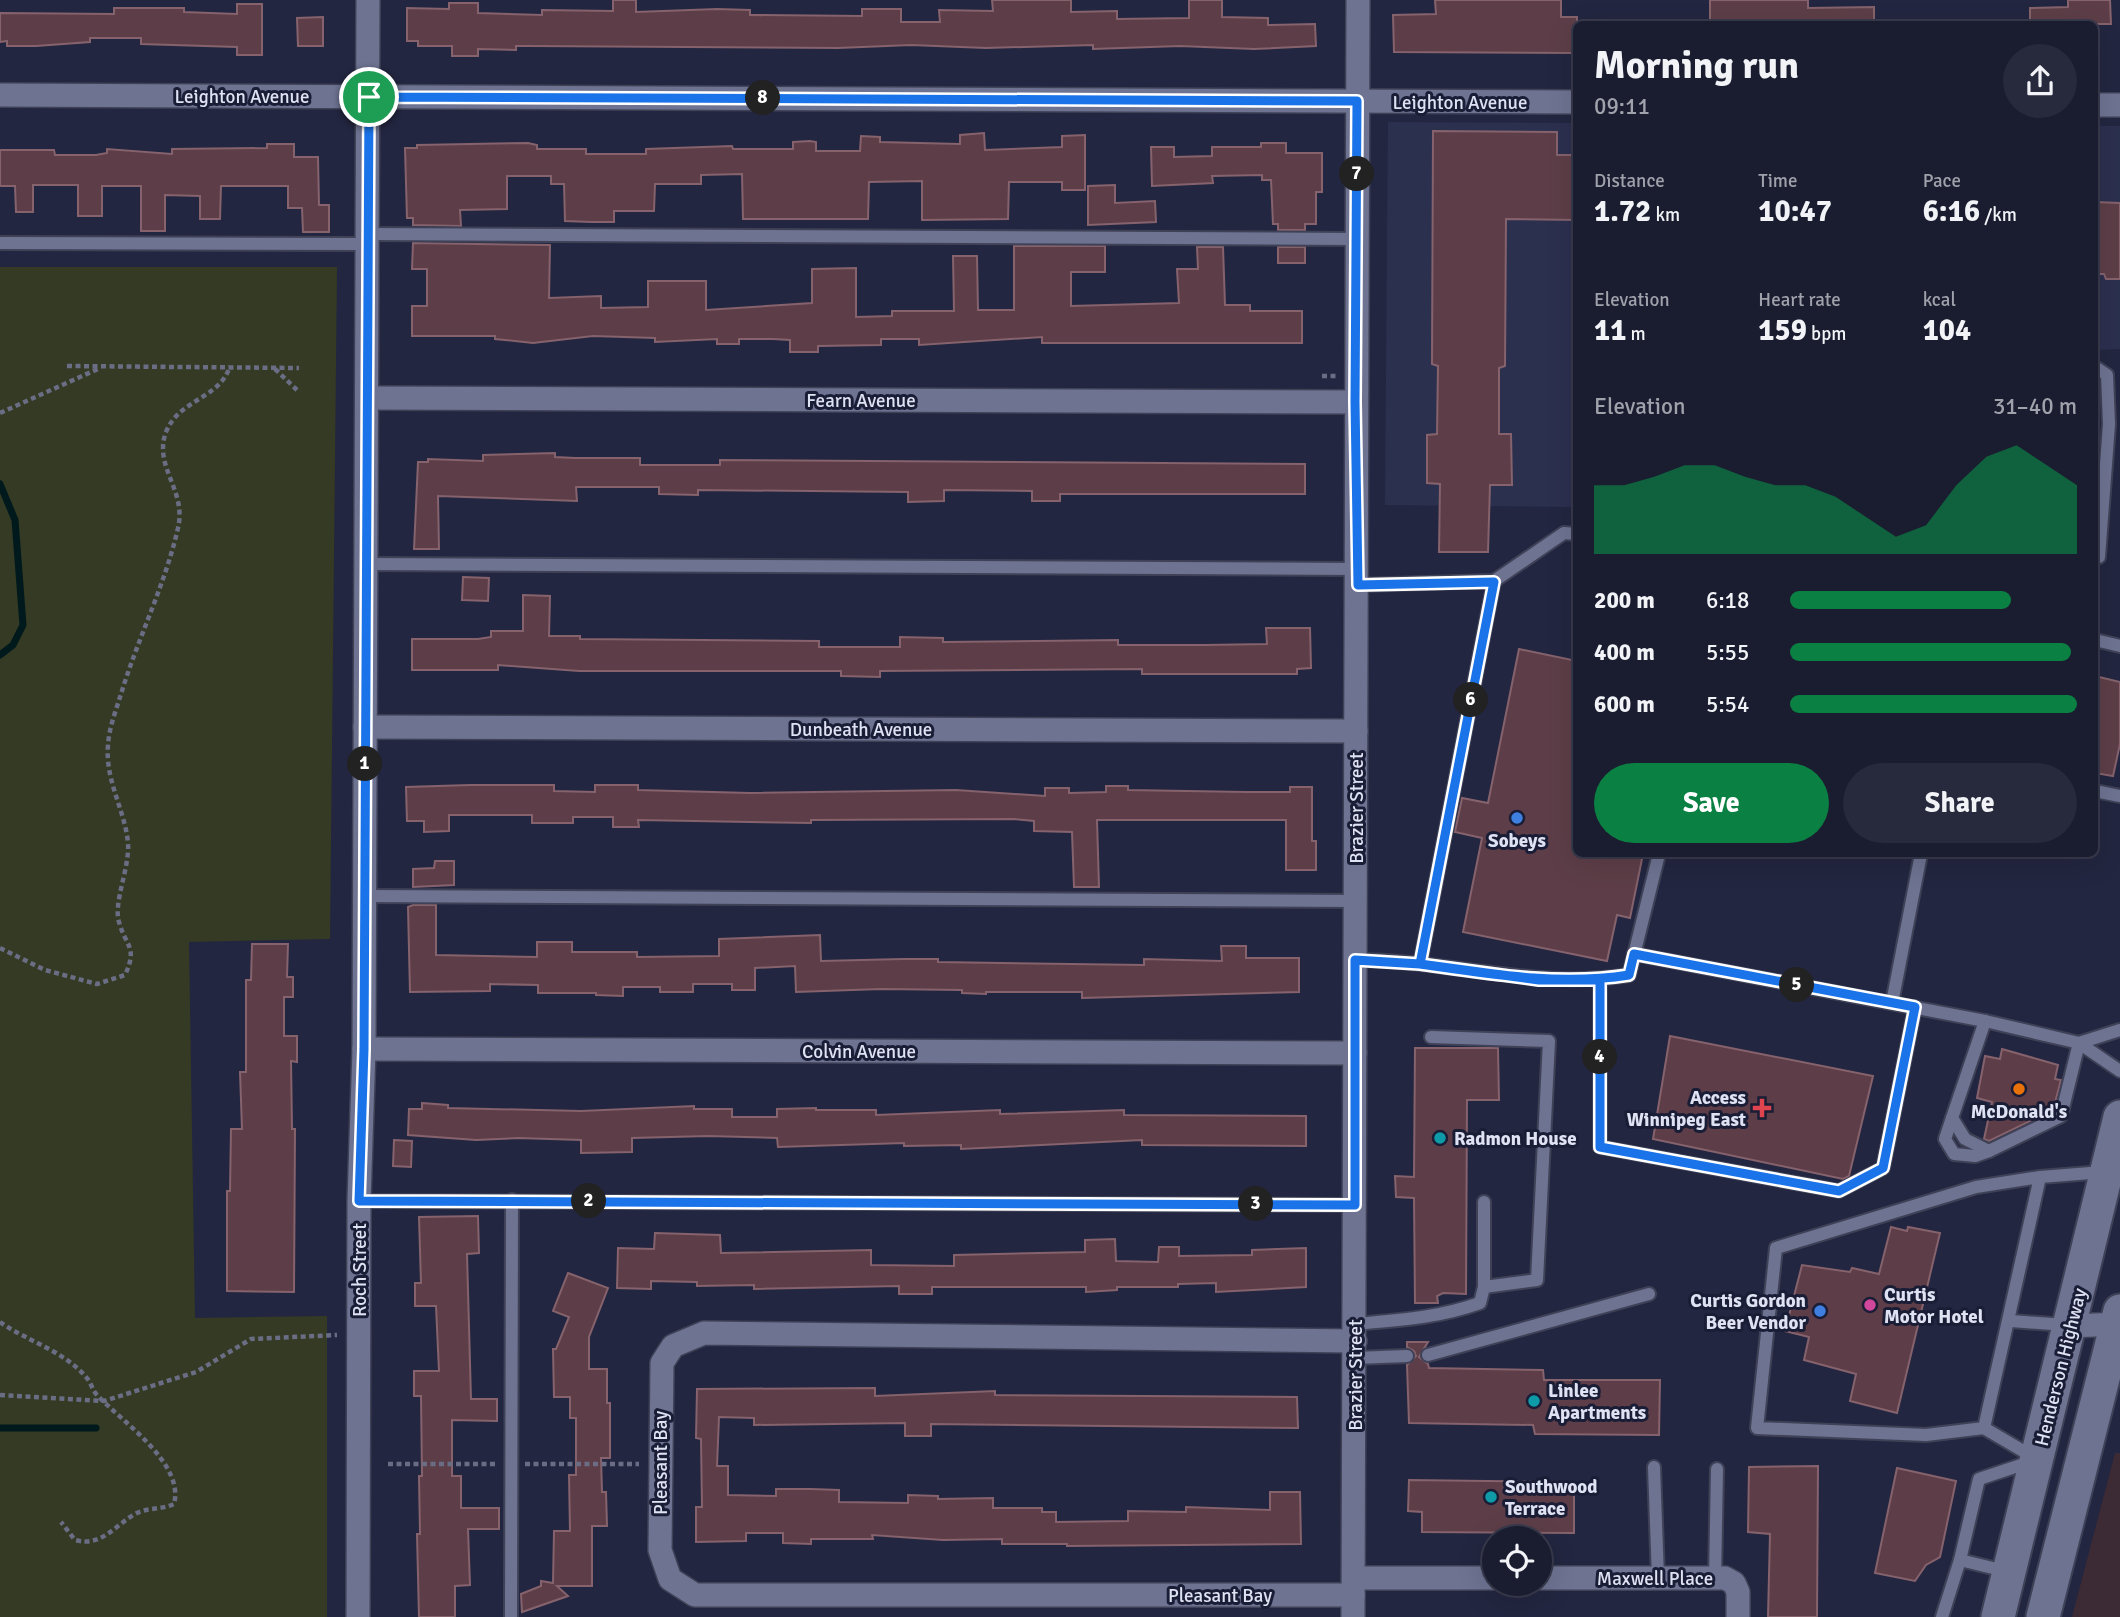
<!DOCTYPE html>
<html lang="en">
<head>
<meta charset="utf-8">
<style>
  body { margin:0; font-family:Signika,sans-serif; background:#27293c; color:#f1f3f6; height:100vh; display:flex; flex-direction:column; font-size:26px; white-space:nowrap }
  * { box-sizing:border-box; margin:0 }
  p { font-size:23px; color:#9fa1ab }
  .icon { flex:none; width:38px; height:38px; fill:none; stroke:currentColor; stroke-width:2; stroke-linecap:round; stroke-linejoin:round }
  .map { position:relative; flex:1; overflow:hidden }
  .sheet { position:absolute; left:1573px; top:21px; width:525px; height:836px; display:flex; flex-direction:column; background:#1a1c30; border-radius:10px; box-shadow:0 7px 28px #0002,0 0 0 2px #383a4c }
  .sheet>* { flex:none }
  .controls { position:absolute; left:1482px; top:1526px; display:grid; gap:14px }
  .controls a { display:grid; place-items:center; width:70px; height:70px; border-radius:50%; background:#1a1c30; box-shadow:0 7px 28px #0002,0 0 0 2px #383a4c; font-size:35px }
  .pin { position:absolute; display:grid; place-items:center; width:60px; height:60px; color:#fff; margin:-30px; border:4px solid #fff; border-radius:50%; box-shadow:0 2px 7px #0007 }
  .km { position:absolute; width:35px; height:35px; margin:-18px; border-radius:50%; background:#222; color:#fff; font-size:19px; line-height:35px; text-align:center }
  .round { display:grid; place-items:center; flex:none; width:74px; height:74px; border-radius:37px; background:#27293c }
  .headline { display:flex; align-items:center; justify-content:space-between; height:119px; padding:0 21px }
  h1 { font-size:38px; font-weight:700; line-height:52px }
  .stats { display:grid; grid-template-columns:repeat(3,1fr); gap:10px; height:119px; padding:7px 21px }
  .stats div { display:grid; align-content:center }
  .stats b { font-size:30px; font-weight:700 }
  .stats small { font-size:19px; font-weight:400 }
  .stats p { font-size:19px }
  .chart { height:196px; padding:14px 21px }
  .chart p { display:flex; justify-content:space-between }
  .chart svg { width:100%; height:126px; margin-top:7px; fill:#0b8043; opacity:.7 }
  .cta { display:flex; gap:14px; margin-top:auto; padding:14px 21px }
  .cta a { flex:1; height:80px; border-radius:42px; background:#0b8043; color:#fff; font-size:28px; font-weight:700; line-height:80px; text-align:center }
  .cta a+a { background:#27293c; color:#f1f3f6 }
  ul { padding:0 21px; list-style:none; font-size:23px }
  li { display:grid; grid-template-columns:112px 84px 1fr; align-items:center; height:52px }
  li i { height:18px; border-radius:9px; background:#0b8043 }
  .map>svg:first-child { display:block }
  .commercial { fill:#3c2a34 }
  .built { fill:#2c304f }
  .green { fill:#343a23 }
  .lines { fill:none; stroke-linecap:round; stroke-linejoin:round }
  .stream { stroke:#00191c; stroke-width:7 }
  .building { fill:#5d3e48; stroke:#85626c; stroke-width:2 }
  .service-casing { stroke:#3f4257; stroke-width:16 }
  .minor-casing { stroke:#3f4257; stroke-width:26 }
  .secondary-casing { stroke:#3f4257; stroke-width:37 }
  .path { stroke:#6a6d84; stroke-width:4.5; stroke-dasharray:5 3.5; stroke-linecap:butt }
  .service { stroke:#6e7392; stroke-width:12 }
  .minor { stroke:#6e7392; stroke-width:23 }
  .secondary { stroke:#6e7392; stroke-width:33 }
  .route-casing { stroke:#fff; stroke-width:14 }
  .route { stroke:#1a73e8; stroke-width:9 }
  .shop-dot { fill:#3f7fe0; stroke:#1a1d36; stroke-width:2.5 }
  .food-dot { fill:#e8710a; stroke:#1a1d36; stroke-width:2.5 }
  .health-dot { fill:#e0444e; stroke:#1a1d36; stroke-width:2.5 }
  .culture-dot { fill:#0f9aa8; stroke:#1a1d36; stroke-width:2.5 }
  .hotel-dot { fill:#d1479c; stroke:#1a1d36; stroke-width:2.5 }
  .labels { text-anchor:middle; stroke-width:6; stroke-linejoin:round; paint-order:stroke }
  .street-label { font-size:19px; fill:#dfe2f3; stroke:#1a1d36 }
  .poi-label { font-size:19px; font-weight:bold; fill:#dfe2f3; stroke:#1a1d36; text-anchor:start }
</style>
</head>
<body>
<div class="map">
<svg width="2120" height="1617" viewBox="0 0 2120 1617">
  <rect width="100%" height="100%" fill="#232640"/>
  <polygon class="commercial" points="2115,1453 2120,1453 2120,1617 2072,1617"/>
  <g class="built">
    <polygon points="1388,122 1577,123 1577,507 1385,505"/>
    <polygon points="2095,126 2120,126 2120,349 2095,350"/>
  </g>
  <polygon class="green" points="0,267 337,267 330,939 189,942 195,1318 327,1316 327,1617 0,1617"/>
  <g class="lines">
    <g class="stream">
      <polyline points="0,484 15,520 23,625 13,645 0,655"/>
      <polyline points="0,1428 96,1428"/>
    </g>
  </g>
  <g class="building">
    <polygon points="613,0 636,0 636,12 717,9 750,10 750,15 862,16 862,9 901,9 901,22 940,22 939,10 993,11 992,0 1071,0 1071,12 1117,11 1117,19 1189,18 1189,0 1222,0 1222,17 1268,18 1268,25 1315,24 1316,46 1254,49 1180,46 1093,49 1093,45 986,48 911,45 838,48 528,46 516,46 516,50 478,49 478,56 452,56 452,46 418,46 418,41 407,41 407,8 449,9 449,3 478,3 478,13 542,15 542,10 613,11"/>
    <polygon points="1435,0 1561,0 1561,17 1577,17 1577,53 1394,52 1393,15 1436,14"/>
    <polygon points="1710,0 1808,0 1808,8 1874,7 1874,24 1710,24"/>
    <polygon points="2068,0 2110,0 2111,24 2030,24 2030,8 2068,7"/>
    <polygon points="237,4 262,4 262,55 237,55 237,47 141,44 141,38 90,38 90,42 36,46 7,46 7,41 0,42 0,13 114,14 114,8 184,8 184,12 237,14"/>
    <polygon points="323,17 323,46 298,46 297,18"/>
    <polygon points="1433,131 1557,132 1557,155 1577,155 1577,220 1506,219 1505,366 1499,368 1499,434 1511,434 1512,485 1490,485 1488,552 1439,552 1440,484 1427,483 1427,435 1437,434 1438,366 1432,364"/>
    <polygon points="984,133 985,150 1062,147 1062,136 1085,135 1085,190 1062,190 1062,182 1009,182 1008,219 922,220 922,181 869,182 868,219 743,219 742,174 701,175 701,184 655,184 654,211 614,211 614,222 591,222 565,221 564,184 551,184 551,176 507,176 507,209 460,210 461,226 413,225 413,218 407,218 405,148 417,148 417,145 528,143 537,145 537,149 586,149 586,154 646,154 646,149 732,146 733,149 793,149 793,142 810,141 816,142 816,151 860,151 861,136 880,137 880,142 960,144 960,135"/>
    <polygon points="1261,143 1286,143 1286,153 1322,153 1322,192 1316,192 1316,224 1305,224 1305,230 1278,230 1278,224 1273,224 1271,180 1262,180 1262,175 1212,176 1213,183 1152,186 1151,147 1174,147 1174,157 1212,156 1212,147 1261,147"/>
    <polygon points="267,144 294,144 294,157 318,157 319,205 329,205 329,232 303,232 302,208 288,208 288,186 221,186 220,219 200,219 200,196 165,195 165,231 141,231 141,186 102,186 102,216 78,216 78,185 33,185 33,212 16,212 15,186 0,186 0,150 54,150 55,155 96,155 107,153 107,149 172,154 172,149 267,148"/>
    <polygon points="1115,185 1115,203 1155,201 1156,222 1088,225 1088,186"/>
    <polygon points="2095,202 2120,203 2120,279 2106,279 2104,274 2095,274"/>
    <polygon points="413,243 550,245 549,298 601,296 601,308 648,307 648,281 706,281 706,310 812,303 812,269 856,268 856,317 892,316 892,311 954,311 953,256 977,256 978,310 1014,310 1014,246 1105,246 1105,272 1071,272 1071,306 1179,303 1177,269 1198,269 1197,247 1223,247 1225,305 1250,305 1250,311 1302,311 1302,343 1042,343 1042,337 919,345 919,339 881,339 881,345 818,346 818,352 790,352 790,340 773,339 739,339 739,344 717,344 717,339 655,342 655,338 593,336 533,343 495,339 495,336 412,336 412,306 427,306 427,269 412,269"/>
    <rect x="1278" y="247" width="27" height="16"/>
    <polygon points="555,453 555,457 575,458 640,458 640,465 720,465 720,460 1305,464 1305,494 1060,494 1060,501 1032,501 1032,491 944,490 944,501 908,502 908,492 698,490 698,495 659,494 659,487 576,487 577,501 438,496 439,549 414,549 418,462 428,462 428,459 483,461 483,455"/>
    <polygon points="463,577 489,578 488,601 462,600"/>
    <polygon points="523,595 550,596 549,636 580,636 580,639 819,641 819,647 900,647 900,637 943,638 943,642 1118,640 1118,645 1205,645 1267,644 1266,628 1310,628 1311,668 1297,669 1297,674 1142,674 1142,669 880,671 880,677 841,676 841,671 579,671 498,665 498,670 412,670 412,639 478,639 491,637 491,631 523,631"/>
    <polygon points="1519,649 1577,661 1577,854 1643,854 1630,918 1617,915 1607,961 1463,932 1482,838 1455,832 1462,798 1488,803"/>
    <polygon points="2095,676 2120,682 2120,744 2113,776 2095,773"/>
    <polygon points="470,785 554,785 554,791 595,792 595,785 638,785 638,790 750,793 956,790 1045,796 1045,788 1069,788 1069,793 1106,792 1106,786 1128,786 1128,790 1246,792 1290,792 1290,787 1312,787 1312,841 1316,841 1316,870 1286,870 1286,820 1097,820 1099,887 1074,887 1072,832 1034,831 1034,821 1014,819 811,820 811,823 638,820 639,827 613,827 613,817 573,817 573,823 532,823 532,815 449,815 449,831 424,832 424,821 407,821 406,787"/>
    <polygon points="435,861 454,861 454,885 413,887 413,869 434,868"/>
    <polygon points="413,905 436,905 436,955 537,957 537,942 572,942 572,952 637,952 637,957 719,956 719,939 820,935 821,961 902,959 938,959 938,962 1144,965 1144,959 1222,961 1221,946 1246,946 1246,958 1299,958 1299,992 1082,998 1082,992 986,992 986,994 962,993 962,990 881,989 796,992 795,966 755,968 755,990 732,990 732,984 693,984 693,992 660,992 660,987 623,987 623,996 596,995 596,993 538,993 538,985 490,984 490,991 410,992 408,907"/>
    <polygon points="252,944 288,944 287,977 293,977 293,997 284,997 284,1036 297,1036 297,1062 291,1061 292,1129 295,1129 294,1292 227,1291 227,1191 230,1191 231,1129 242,1129 240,1072 246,1072 246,980 251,980"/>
    <polygon points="1670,1036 1873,1076 1849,1176 1843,1179 1653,1139"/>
    <polygon points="1415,1048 1498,1048 1499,1100 1467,1100 1466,1294 1443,1293 1437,1296 1438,1303 1415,1303 1414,1198 1396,1197 1395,1176 1414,1177"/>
    <polygon points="2002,1049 2058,1065 2055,1079 2061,1080 2053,1110 1989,1141 1984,1139 1992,1102 1977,1098 1985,1056 2000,1059"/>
    <polygon points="422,1103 448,1105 448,1108 581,1111 694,1106 694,1109 732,1109 732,1117 777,1117 777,1109 816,1108 816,1110 876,1110 876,1115 1000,1110 1000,1114 1124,1110 1124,1115 1306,1116 1306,1146 1142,1145 1142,1140 961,1149 961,1145 904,1146 904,1143 778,1147 777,1138 708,1136 632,1138 632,1152 581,1153 581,1140 518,1138 476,1140 408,1135 409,1109 422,1109"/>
    <polygon points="394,1140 412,1141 411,1167 393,1166"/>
    <polygon points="478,1216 479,1253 467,1254 471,1399 497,1399 497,1421 452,1420 452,1476 461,1476 461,1508 499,1508 499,1529 468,1529 470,1585 455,1586 455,1617 419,1617 417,1534 420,1534 419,1476 422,1476 421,1396 414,1396 414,1371 439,1371 436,1306 415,1306 415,1283 421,1283 419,1217"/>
    <polygon points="1891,1227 1907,1231 1908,1227 1940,1233 1897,1413 1850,1401 1856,1374 1804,1360 1809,1337 1785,1331 1802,1265 1850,1272 1852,1268 1879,1274"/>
    <polygon points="655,1233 720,1235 721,1253 871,1250 871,1265 954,1266 954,1255 1085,1252 1085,1240 1115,1239 1116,1261 1158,1262 1159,1247 1179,1247 1179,1256 1252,1255 1252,1250 1306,1248 1306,1287 1216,1292 1216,1283 1178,1284 1178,1287 1117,1287 1117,1290 1086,1292 1086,1287 932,1287 932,1294 899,1294 899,1286 754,1289 754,1285 697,1286 697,1282 651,1281 651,1289 617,1288 618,1248 654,1249"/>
    <polygon points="568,1273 608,1288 589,1337 589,1369 607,1369 607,1403 610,1403 610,1458 601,1458 602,1492 606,1492 607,1526 592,1526 592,1586 557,1586 568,1596 522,1612 521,1594 541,1586 541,1581 553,1583 554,1531 570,1531 569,1475 576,1475 576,1418 570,1418 570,1397 554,1397 553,1349 556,1349 569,1317 553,1311"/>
    <polygon points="1407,1342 1428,1342 1419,1357 1428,1364 1429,1368 1543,1370 1544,1380 1660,1380 1659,1435 1535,1434 1533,1425 1409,1423 1407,1365 1416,1356 1414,1351 1407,1347"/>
    <polygon points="875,1388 875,1396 995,1391 995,1395 1297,1397 1298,1428 931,1424 931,1436 905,1436 905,1423 754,1425 754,1418 719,1417 717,1466 728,1466 728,1495 776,1496 776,1489 811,1489 839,1490 839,1502 908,1503 908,1495 938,1496 938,1499 993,1498 993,1508 1042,1508 1042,1512 1056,1512 1056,1522 1128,1521 1128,1511 1186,1512 1186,1507 1270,1510 1270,1492 1300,1492 1301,1544 1067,1546 1067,1544 1002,1544 1002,1539 943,1540 872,1535 873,1539 811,1539 811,1544 783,1543 783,1533 746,1533 746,1541 696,1542 696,1507 702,1507 701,1439 696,1438 697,1389"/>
    <polygon points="1818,1466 1817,1617 1768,1617 1770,1534 1748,1532 1749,1467"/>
    <polygon points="1897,1468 1956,1481 1940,1557 1926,1565 1915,1581 1875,1573"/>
    <polygon points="1409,1480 1574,1482 1574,1533 1422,1532 1422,1512 1408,1511"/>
  </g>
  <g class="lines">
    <defs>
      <g id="service">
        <polyline points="368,234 1357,239"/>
        <polyline points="0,243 368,244"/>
        <polyline points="2095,367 2107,375 2109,424 2099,557"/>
        <polyline points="366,564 1358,569"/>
        <polyline points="1358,585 1494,581 1564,533 1577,534"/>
        <polyline points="2095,640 2120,646"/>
        <polyline points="2095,791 2120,796"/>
        <polyline points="365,896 1355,901"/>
        <polyline points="1634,954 1985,1021 2062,1039 2079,1043 2120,1071"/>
        <path d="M1355,960C1448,960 1537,990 1629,975L1659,854"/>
        <polyline points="1420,964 1494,581"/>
        <polyline points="1600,980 1600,1147 1839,1191 1883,1168 1915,1007"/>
        <polyline points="1892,1003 1921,854"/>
        <polyline points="1985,1021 1952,1118 1965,1139 1989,1151 2061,1116 2079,1043"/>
        <polyline points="1431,1037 1549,1041 1537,1280 1484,1287 1484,1202"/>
        <polyline points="2079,1043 2120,1030"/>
        <polyline points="1952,1118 1945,1139 1954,1154 1975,1156 1989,1151"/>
        <polyline points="2040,1177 1984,1428 1926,1435 1757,1428 1776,1248 1976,1187 2040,1177 2103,1172"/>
        <polyline points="359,1201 1355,1205"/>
        <polyline points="2011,1321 2066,1325"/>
        <path d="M1355,1324C1398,1320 1438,1318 1480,1303L1484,1287"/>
        <polyline points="1428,1355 1649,1294"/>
        <polyline points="1355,1358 1407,1356"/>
        <polyline points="1984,1428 2035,1458"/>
        <polyline points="1654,1467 1658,1578"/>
        <polyline points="2009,1572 1960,1560 1979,1479 2033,1461"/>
        <polyline points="1715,1578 1717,1469"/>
        <polyline points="511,1617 512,1200"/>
        <polyline points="1942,1617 1960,1560"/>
      </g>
      <g id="minor">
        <polyline points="0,95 1577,102"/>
        <polyline points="2095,105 2120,105"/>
        <polyline points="367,398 1355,402"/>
        <polyline points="365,727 1356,731"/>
        <polyline points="364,1049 1355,1053"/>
        <polyline points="2070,1326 2120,1324"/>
        <polyline points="1354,1578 1494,1578"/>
        <polyline points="1540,1578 1725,1578 1734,1583 1738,1592 1738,1617"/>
        <polyline points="1353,1595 695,1595 670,1579 660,1550 662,1363 673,1346 704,1333 1355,1341"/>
        <polyline points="358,1617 359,1201 364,1049 368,0"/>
        <polyline points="1353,1617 1358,0"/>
      </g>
      <g id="secondary">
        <polyline points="1998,1617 2120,1117"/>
        <polyline points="2043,1617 2120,1311"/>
      </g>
    </defs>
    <use href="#service" class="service-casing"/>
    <use href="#minor" class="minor-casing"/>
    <use href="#secondary" class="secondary-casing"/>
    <g class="path">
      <polyline points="67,366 299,368"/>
      <polyline points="275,369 297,390"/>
      <polyline points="1322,376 1337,376"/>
      <polyline points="0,413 100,368"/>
      <path d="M0,948L45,970L97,984L125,975C138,947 126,947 119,922C113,903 130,867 128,843C125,810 105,781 108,745C109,728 116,710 121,694C138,638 165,585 178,528C187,490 153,467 166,432C179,399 220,399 230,366"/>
      <path d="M0,1322C27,1341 64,1351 86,1377C91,1382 92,1390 97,1395C121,1421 185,1463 174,1504C161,1510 147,1507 135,1514C114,1526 102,1547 75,1540L61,1522"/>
      <polyline points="0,1395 104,1401 196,1372 251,1339 337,1335"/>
      <polyline points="388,1464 496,1464"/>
      <polyline points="525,1464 639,1464"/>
    </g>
    <use href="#service" class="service"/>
    <use href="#minor" class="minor"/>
    <use href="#secondary" class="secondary"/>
  </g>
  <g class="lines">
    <defs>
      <path id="route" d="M369,97L364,1049L359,1201L1355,1205V960L1420,964L1539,980H1600V1147L1839,1191L1883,1168L1915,1007L1634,954L1629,975C1559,986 1490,974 1420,964L1494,582L1358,585L1355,402L1357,101L369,97"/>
    </defs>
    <use href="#route" class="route-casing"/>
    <use href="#route" class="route"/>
  </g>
  <g class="shop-dot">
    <circle cx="1517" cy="818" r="7"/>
    <circle cx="1820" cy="1311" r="7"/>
  </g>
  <circle class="food-dot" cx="2019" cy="1089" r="7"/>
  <path class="health-dot" d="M1758.5 1097.5h7v7h7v7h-7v7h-7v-7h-7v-7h7z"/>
  <g class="culture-dot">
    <circle cx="1440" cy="1138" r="7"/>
    <circle cx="1534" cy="1401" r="7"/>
    <circle cx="1491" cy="1497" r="7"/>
  </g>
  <circle class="hotel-dot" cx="1870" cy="1305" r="7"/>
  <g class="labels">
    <g class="street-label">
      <text x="242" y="103">Leighton Avenue</text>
      <text x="1460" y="109">Leighton Avenue</text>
      <text x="861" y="407">Fearn Avenue</text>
      <text x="861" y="736">Dunbeath Avenue</text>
      <text transform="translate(1356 808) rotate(-90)" y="7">Brazier Street</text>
      <text x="859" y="1058">Colvin Avenue</text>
      <text transform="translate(359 1270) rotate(-90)" y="7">Roch Street</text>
      <text transform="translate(2060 1367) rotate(-76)" y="7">Henderson Highway</text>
      <text transform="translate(1355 1375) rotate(-90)" y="7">Brazier Street</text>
      <text transform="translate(660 1463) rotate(-90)" y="7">Pleasant Bay</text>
      <text x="1655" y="1585">Maxwell Place</text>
      <text x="1220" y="1602">Pleasant Bay</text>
    </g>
    <g class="poi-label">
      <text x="1517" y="847" text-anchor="middle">Sobeys</text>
      <text x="1746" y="1104" text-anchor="end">Access<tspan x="1746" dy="22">Winnipeg East</tspan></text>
      <text x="2019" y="1118" text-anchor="middle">McDonald's</text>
      <text x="1454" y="1145">Radmon House</text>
      <text x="1884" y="1301">Curtis<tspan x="1884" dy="22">Motor Hotel</tspan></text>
      <text x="1806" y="1307" text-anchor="end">Curtis Gordon<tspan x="1806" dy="22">Beer Vendor</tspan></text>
      <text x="1548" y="1397">Linlee<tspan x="1548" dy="22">Apartments</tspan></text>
      <text x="1505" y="1493">Southwood<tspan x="1505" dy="22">Terrace</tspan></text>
    </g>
  </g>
</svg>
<div class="controls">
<a><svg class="icon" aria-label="locate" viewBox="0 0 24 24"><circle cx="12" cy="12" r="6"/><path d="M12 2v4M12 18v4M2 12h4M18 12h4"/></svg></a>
</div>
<div class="pin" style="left:369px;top:97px;background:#1e9e55"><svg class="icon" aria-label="arrive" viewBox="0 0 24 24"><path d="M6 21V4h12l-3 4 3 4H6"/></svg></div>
<b class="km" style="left:365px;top:764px">1</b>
<b class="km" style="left:589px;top:1201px">2</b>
<b class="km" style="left:1256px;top:1204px">3</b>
<b class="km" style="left:1600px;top:1057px">4</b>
<b class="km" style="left:1797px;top:985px">5</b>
<b class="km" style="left:1471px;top:700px">6</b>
<b class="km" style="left:1357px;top:174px">7</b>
<b class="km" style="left:763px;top:98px">8</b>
<section class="sheet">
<div class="headline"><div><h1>Morning run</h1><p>09:11</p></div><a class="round"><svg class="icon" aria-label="share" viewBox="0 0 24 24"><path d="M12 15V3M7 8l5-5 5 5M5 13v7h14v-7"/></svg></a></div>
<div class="stats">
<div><p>Distance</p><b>1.72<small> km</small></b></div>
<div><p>Time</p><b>10:47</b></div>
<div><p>Pace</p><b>6:16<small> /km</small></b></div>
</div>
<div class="stats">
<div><p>Elevation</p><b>11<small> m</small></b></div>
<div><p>Heart rate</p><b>159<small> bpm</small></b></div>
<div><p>kcal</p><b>104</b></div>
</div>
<div class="chart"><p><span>Elevation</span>31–40 m</p>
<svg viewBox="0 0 160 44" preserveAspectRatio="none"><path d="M0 44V20L10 20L20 17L30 13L40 13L50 17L60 20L70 20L80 24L90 31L100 38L110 34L120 20L130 10L140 6L150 13L160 20V44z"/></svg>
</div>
<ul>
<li><b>200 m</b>6:18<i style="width:77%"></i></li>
<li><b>400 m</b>5:55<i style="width:98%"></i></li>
<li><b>600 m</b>5:54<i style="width:100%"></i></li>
</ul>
<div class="cta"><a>Save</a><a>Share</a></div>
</section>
</div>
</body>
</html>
